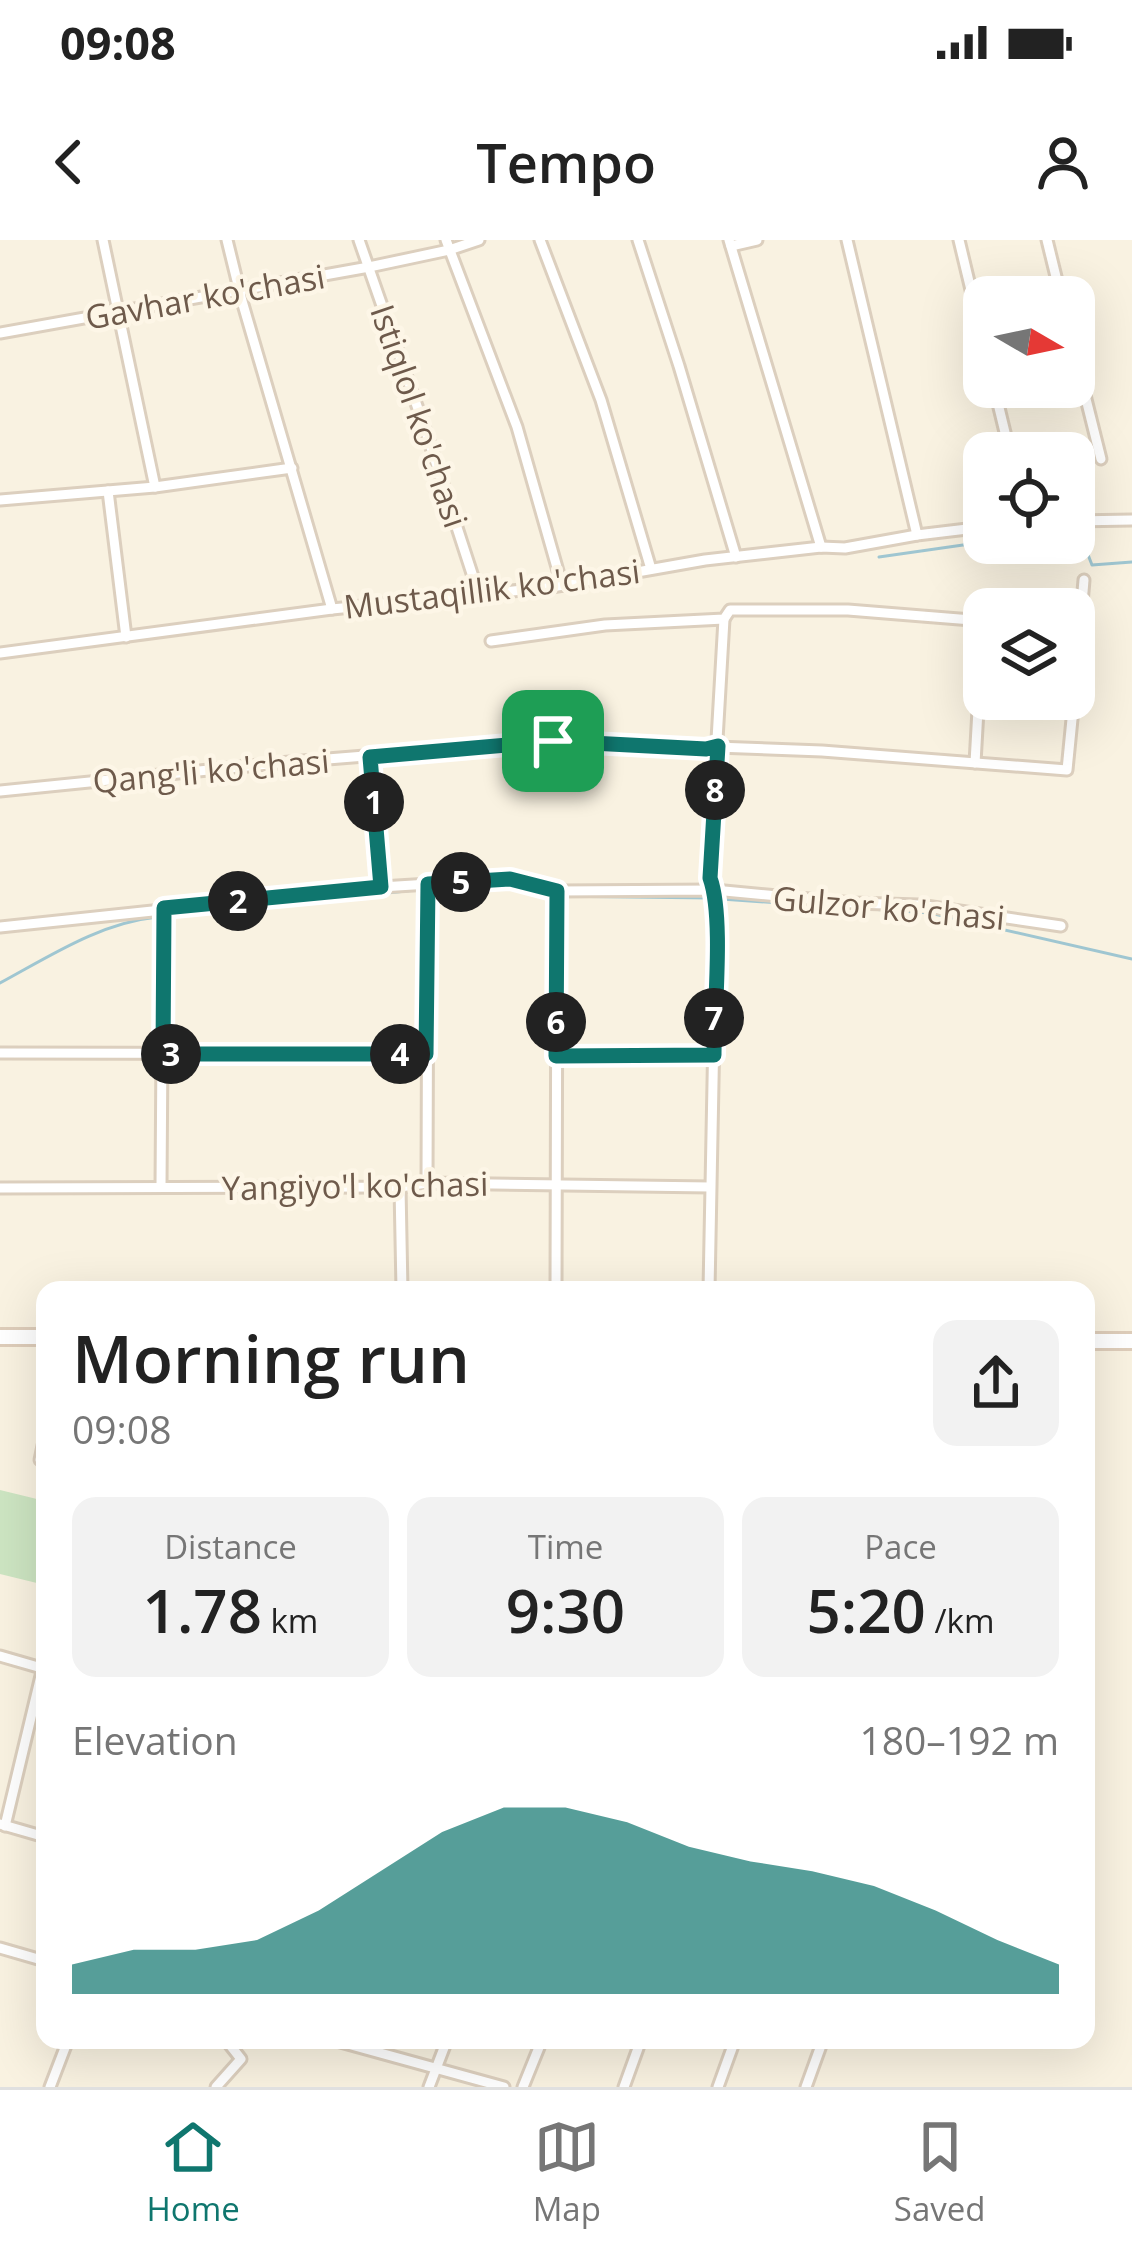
<!DOCTYPE html>
<html lang="en">
<head>
<meta charset="utf-8">
<style>
  body { margin:0; font-family:"Open Sans",sans-serif; background:#f2f2f2; color:#222; height:100vh; display:flex; flex-direction:column; font-size:45px; white-space:nowrap }
  * { box-sizing:border-box; margin:0 }
  p { font-size:39px; color:#767676 }
  .icon { flex:none; width:66px; height:66px; fill:none; stroke:currentColor; stroke-width:2; stroke-linecap:round; stroke-linejoin:round }
  .map { position:relative; flex:1; overflow:hidden }
  .details { position:absolute; left:36px; top:1041px; width:1059px; height:768px; display:flex; flex-direction:column; background:#fff; border-radius:24px; box-shadow:0 12px 48px #0002 }
  .details>* { flex:none }
  .needle { width:78px; rotate:99deg }
  .fabs { position:absolute; left:963px; top:36px; display:grid; gap:24px }
  .fabs a { display:grid; place-items:center; width:132px; height:132px; border-radius:24px; background:#fff; box-shadow:0 12px 48px #0002; font-size:60px }
  .pin { position:absolute; display:grid; place-items:center; width:102px; height:102px; color:#fff; margin:-51px; border-radius:24px; box-shadow:0 6px 18px #0006 }
  .km { position:absolute; width:60px; height:60px; margin:-30px; border-radius:50%; background:#222; color:#fff; font-size:33px; line-height:60px; text-align:center }
  .round { display:grid; place-items:center; flex:none; width:126px; height:126px; border-radius:24px; background:#f2f2f2 }
  .headline { display:flex; align-items:center; justify-content:space-between; height:204px; padding:0 36px }
  h1 { font-size:66px; font-weight:600; line-height:90px }
  .stats { display:grid; grid-template-columns:repeat(3,1fr); gap:18px; height:204px; padding:12px 36px }
  .stats div { display:grid; align-content:center; border-radius:24px; background:#f2f2f2; text-align:center }
  .stats b { font-size:60px; font-weight:600 }
  .stats small { font-size:33px; font-weight:400 }
  .stats p { font-size:33px }
  .chart { height:336px; padding:24px 36px }
  .chart p { display:flex; justify-content:space-between }
  .chart svg { width:100%; height:216px; margin-top:12px; fill:#0f766e; opacity:.7 }
  .status { display:flex; justify-content:space-between; align-items:center; height:84px; padding:0 60px; background:#fff; direction:ltr }
  .status svg { height:33px; fill:currentColor }
  header { display:flex; justify-content:space-between; align-items:center; height:156px; padding:0 36px; background:#fff; font-size:54px; font-weight:600 }
  .menu { display:flex; justify-content:space-around; align-items:center; height:168px; border-top:3px solid #e0e0e0; background:#fff; font-size:33px; color:#767676 }
  .menu a { display:grid; justify-items:center; gap:6px }
  .menu .current { color:#0f766e }
  .map>svg:first-child { display:block }
  .green { fill:#cde5c2 }
  .lines { fill:none; stroke-linecap:round; stroke-linejoin:round }
  .stream { stroke:#9fc6d1; stroke-width:3 }
  .minor-casing { stroke:#dccfbe; stroke-width:15 }
  .secondary-casing { stroke:#decdba; stroke-width:20 }
  .minor { stroke:#fff; stroke-width:9 }
  .secondary { stroke:#fff; stroke-width:14 }
  .route-casing { stroke:#fff; stroke-width:24 }
  .route { stroke:#0f766e; stroke-width:15 }
  .labels { text-anchor:middle; stroke-width:9; stroke-linejoin:round; paint-order:stroke }
  .street-label { font-size:33px; fill:#6e5a4b; stroke:#fdf6e7 }
</style>
</head>
<body>
<div class="status"><b>09:08</b><svg viewBox="0 0 49 12"><path d="M0 12V9h3v3zM5 12V6h3v6zM10 12V3h3v9zM15 12V0h3v12zM26 1h20v11H26zM47 4h2v5h-2z"/></svg></div>
<header><svg class="icon" aria-label="back" viewBox="0 0 24 24"><path d="M15 5l-7 7 7 7"/></svg>Tempo<svg class="icon" aria-label="person" viewBox="0 0 24 24"><circle cx="12" cy="8" r="4"/><path d="M4 21q1-7 8-7t8 7"/></svg></header>
<div class="map">
<svg width="1132" height="1847" viewBox="0 0 1132 1847">
  <rect width="100%" height="100%" fill="#f9f2e1"/>
  <polygon class="green" points="0,1250 45,1261 45,1345 0,1334"/>
  <g class="lines">
    <g class="stream">
      <polyline points="1074,290 1078,289 1092,325 1132,322"/>
      <polyline points="879,317 984,302"/>
      <polyline points="524,647 550,656 711,658"/>
      <polyline points="721,659 930,673 1132,719"/>
      <polyline points="167,676 444,647"/>
      <path d="M0,743C50,716 100,683 157,677"/>
    </g>
    <defs>
      <g id="minor">
        <polyline points="103,0 155,247"/>
        <polyline points="227,0 242,61 332,369"/>
        <polyline points="359,0 424,186 478,352"/>
        <polyline points="446,0 517,187 562,345"/>
        <polyline points="540,0 601,160 651,329"/>
        <polyline points="638,0 679,126 736,317"/>
        <polyline points="729,0 821,307"/>
        <polyline points="847,0 917,295"/>
        <polyline points="959,0 984,104"/>
        <polyline points="1047,0 1061,57"/>
        <polyline points="731,6 757,0"/>
        <polyline points="0,93 369,27 449,10 479,0"/>
        <polyline points="1074,111 1101,219"/>
        <polyline points="994,147 1010,213"/>
        <polyline points="108,251 126,397"/>
        <polyline points="0,260 155,247 292,228"/>
        <polyline points="1074,281 1132,280"/>
        <polyline points="491,401 605,385 724,379 730,370 848,370 984,381"/>
        <polyline points="0,413 332,369 552,347 705,320 821,307 845,308 917,295 984,287"/>
        <polyline points="1074,456 1084,340"/>
        <polyline points="370,517 381,647"/>
        <polyline points="975,523 983,381"/>
        <polyline points="0,551 278,523 552,501 822,511 1067,530 1074,459"/>
        <polyline points="0,687 381,647 510,639 557,651 714,650 853,663 919,665 1061,686"/>
        <polyline points="0,813 426,814"/>
        <polyline points="556,816 714,815"/>
        <polyline points="427,943 428,644"/>
        <polyline points="161,947 163,668"/>
        <polyline points="400,947 402,1050"/>
        <polyline points="0,948 400,947 427,943 710,947"/>
        <polyline points="556,1050 557,651"/>
        <polyline points="709,1050 716,687 714,650 709,638 724,379"/>
        <polyline points="40,1220 45,1196"/>
        <polyline points="0,1416 45,1429"/>
        <polyline points="0,1584 45,1597"/>
        <polyline points="5,1586 45,1419"/>
        <polyline points="0,1708 45,1721"/>
        <polyline points="333,1800 504,1847"/>
        <polyline points="50,1847 68,1800"/>
        <polyline points="216,1847 241,1819 226,1800"/>
        <polyline points="429,1847 447,1800"/>
        <polyline points="523,1847 542,1800"/>
        <polyline points="624,1847 641,1800"/>
        <polyline points="718,1847 735,1800"/>
        <polyline points="806,1847 823,1800"/>
      </g>
      <g id="secondary">
        <polyline points="0,1097 45,1097"/>
        <polyline points="1086,1101 1132,1101"/>
      </g>
    </defs>
    <use href="#minor" class="minor-casing"/>
    <use href="#secondary" class="secondary-casing"/>
    <use href="#minor" class="minor"/>
    <use href="#secondary" class="secondary"/>
  </g>
  <g class="lines">
    <defs>
      <path id="route" d="M553,501L706,509L718,506L710,638C724,677 714,770 714,815L556,816L557,651L510,639L428,644L426,814H163L164,668L381,647L370,517Z"/>
    </defs>
    <use href="#route" class="route-casing"/>
    <use href="#route" class="route"/>
  </g>
  <g class="labels">
    <g class="street-label">
      <text transform="translate(205 57) rotate(-10)" y="12">Gavhar ko'chasi</text>
      <text transform="translate(419 176) rotate(71)" y="12">Istiqlol ko'chasi</text>
      <text transform="translate(492 349) rotate(-7)" y="12">Mustaqillik ko'chasi</text>
      <text transform="translate(211 531) rotate(-5)" y="12">Qang'li ko'chasi</text>
      <text transform="translate(889 668) rotate(5)" y="12">Gulzor ko'chasi</text>
      <text transform="translate(355 946) rotate(-1)" y="12">Yangiyo'l ko'chasi</text>
    </g>
  </g>
</svg>
<div class="fabs">
<a><svg class="needle" viewBox="-14 -14 28 28"><path d="M0-13l5 13h-10z" fill="#e53935"/><path d="M0 13l5-13h-10z" fill="#767676"/></svg></a>
<a><svg class="icon" aria-label="locate" viewBox="0 0 24 24"><circle cx="12" cy="12" r="6"/><path d="M12 2v4M12 18v4M2 12h4M18 12h4"/></svg></a>
<a><svg class="icon" aria-label="layers" viewBox="0 0 24 24"><path d="M12 4l9 5-9 5-9-5zM3 14l9 5 9-5"/></svg></a>
</div>
<div class="pin" style="left:553px;top:501px;background:#1e9e55"><svg class="icon" aria-label="arrive" viewBox="0 0 24 24"><path d="M6 21V4h12l-3 4 3 4H6"/></svg></div>
<b class="km" style="left:374px;top:562px">1</b>
<b class="km" style="left:238px;top:661px">2</b>
<b class="km" style="left:171px;top:814px">3</b>
<b class="km" style="left:400px;top:814px">4</b>
<b class="km" style="left:461px;top:642px">5</b>
<b class="km" style="left:556px;top:782px">6</b>
<b class="km" style="left:714px;top:778px">7</b>
<b class="km" style="left:715px;top:550px">8</b>
<section class="details">
<div class="headline"><div><h1>Morning run</h1><p>09:08</p></div><a class="round"><svg class="icon" aria-label="share" viewBox="0 0 24 24"><path d="M12 15V3M7 8l5-5 5 5M5 13v7h14v-7"/></svg></a></div>
<div class="stats">
<div><p>Distance</p><b>1.78<small> km</small></b></div>
<div><p>Time</p><b>9:30</b></div>
<div><p>Pace</p><b>5:20<small> /km</small></b></div>
</div>
<div class="chart"><p><span>Elevation</span>180–192 m</p>
<svg viewBox="0 0 160 44" preserveAspectRatio="none"><path d="M0 44V38L10 35L20 35L30 33L40 27L50 19L60 11L70 6L80 6L90 9L100 14L110 17L120 19L130 22L140 27L150 33L160 38V44z"/></svg>
</div>
</section>
</div>
<nav class="menu">
<a class="current"><svg class="icon" aria-label="home" viewBox="0 0 24 24"><path d="M3 11l9-7 9 7M6 9v11h12V9"/></svg>Home</a>
<a><svg class="icon" aria-label="map" viewBox="0 0 24 24"><path d="M3 6l6-2 6 2 6-2v14l-6 2-6-2-6 2zM9 4v14M15 6v14"/></svg>Map</a>
<a><svg class="icon" aria-label="saved" viewBox="0 0 24 24"><path d="M7 4h10v16l-5-4-5 4z"/></svg>Saved</a>
</nav>
</body>
</html>
